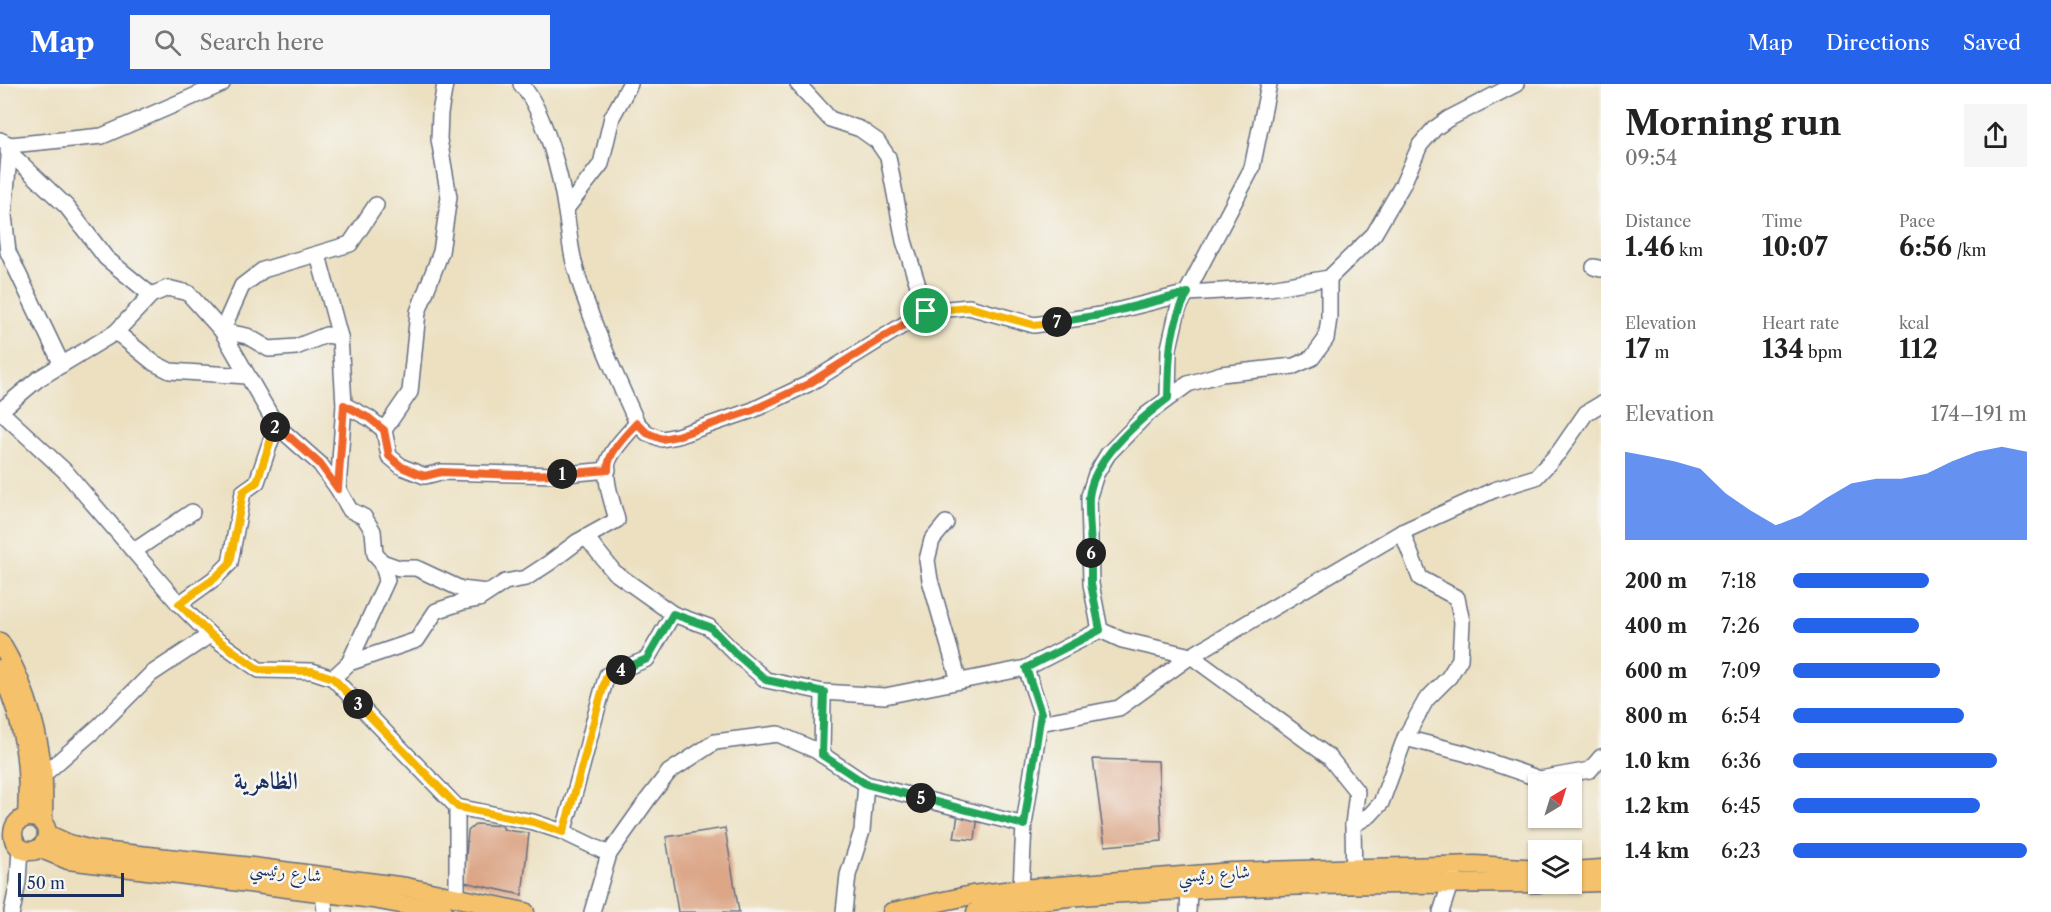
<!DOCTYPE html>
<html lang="en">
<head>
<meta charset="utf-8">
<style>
  body { margin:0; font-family:"Libre Caslon Text",Amiri,serif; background:#f6f6f6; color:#222; height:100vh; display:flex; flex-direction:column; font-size:22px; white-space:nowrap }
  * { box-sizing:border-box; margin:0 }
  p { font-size:20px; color:#767676 }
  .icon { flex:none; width:33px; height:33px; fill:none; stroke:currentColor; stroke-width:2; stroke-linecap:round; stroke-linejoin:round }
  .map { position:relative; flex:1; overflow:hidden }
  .side { display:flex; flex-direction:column; background:#fff; width:450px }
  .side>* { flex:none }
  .needle { width:39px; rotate:38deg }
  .buttons { position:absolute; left:1528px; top:690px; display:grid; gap:12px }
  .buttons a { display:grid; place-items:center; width:54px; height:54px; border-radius:0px; background:#fff; box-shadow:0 2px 4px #0004; font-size:30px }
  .scale { position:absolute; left:18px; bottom:15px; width:106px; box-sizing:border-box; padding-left:6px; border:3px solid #1b2f5e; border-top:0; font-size:16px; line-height:21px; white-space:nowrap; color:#1b2f5e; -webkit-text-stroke:4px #f6f6f2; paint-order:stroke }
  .pin { position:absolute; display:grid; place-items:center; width:51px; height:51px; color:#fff; margin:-26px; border:3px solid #fff; border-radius:50%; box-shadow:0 2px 6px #0007 }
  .km { position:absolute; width:30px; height:30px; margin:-15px; border-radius:50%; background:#222; color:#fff; font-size:16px; line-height:30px; text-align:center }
  .round { display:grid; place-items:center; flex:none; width:63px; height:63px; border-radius:0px; background:#f6f6f6 }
  .overview { display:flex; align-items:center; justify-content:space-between; height:102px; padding:0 24px }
  h1 { font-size:33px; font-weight:700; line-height:45px }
  .figures { display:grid; grid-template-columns:repeat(3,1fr); gap:9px; height:102px; padding:6px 24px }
  .figures div { display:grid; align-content:center }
  .figures b { font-size:26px; font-weight:700 }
  .figures small { font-size:16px; font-weight:400 }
  .figures p { font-size:16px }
  .chart { height:168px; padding:12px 24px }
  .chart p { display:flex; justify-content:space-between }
  .chart svg { width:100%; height:108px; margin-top:6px; fill:#2563eb; opacity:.7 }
  ul { padding:0 24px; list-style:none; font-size:20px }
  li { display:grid; grid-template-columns:96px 72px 1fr; align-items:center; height:45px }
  li i { height:15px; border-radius:8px; background:#2563eb }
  header { display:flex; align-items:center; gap:36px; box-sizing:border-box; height:84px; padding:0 30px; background:#2563eb; color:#fff }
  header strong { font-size:28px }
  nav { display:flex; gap:33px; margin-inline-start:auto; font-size:21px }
  .search { width:420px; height:54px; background:#f6f6f6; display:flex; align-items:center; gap:15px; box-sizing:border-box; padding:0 21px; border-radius:0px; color:#767676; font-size:22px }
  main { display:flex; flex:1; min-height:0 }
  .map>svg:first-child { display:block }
  .building { fill:#dca687 }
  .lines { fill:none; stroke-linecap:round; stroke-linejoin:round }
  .minor-casing { stroke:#646d81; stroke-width:18 }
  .major-casing { stroke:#646d81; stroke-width:21 }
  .minor { stroke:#fff; stroke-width:15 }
  .major { stroke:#f5c16b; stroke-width:18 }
  .split-1-casing { stroke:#fff; stroke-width:12 }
  .split-2-casing { stroke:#fff; stroke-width:12 }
  .split-3-casing { stroke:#fff; stroke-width:12 }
  .split-4-casing { stroke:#fff; stroke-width:12 }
  .split-5-casing { stroke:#fff; stroke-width:12 }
  .split-6-casing { stroke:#fff; stroke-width:12 }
  .split-7-casing { stroke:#fff; stroke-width:12 }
  .split-8-casing { stroke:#fff; stroke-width:12 }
  .split-1 { stroke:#f0652b; stroke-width:8 }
  .split-2 { stroke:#f0652b; stroke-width:8 }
  .split-3 { stroke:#f5b400; stroke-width:8 }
  .split-4 { stroke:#f5b400; stroke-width:8 }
  .split-5 { stroke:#22a559; stroke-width:8 }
  .split-6 { stroke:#22a559; stroke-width:8 }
  .split-7 { stroke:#22a559; stroke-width:8 }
  .split-8 { stroke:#f5b400; stroke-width:8 }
  .labels { text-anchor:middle; stroke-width:5; stroke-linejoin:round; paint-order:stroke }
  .street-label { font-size:18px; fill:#1b2f5e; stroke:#f6f6f2 }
  .district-label { font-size:24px; font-weight:bold; fill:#1b2f5e; stroke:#f6f6f2 }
</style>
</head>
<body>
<header>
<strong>Map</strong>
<div class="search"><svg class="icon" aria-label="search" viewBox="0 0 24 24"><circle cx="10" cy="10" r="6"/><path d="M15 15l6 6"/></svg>Search here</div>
<nav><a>Map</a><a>Directions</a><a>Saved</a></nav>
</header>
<main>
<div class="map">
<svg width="1601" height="828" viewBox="0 0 1601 828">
  <rect width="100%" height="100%" fill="#f6f6f2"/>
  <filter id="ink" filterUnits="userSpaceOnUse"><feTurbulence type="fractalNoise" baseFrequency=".0167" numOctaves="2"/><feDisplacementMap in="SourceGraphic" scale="12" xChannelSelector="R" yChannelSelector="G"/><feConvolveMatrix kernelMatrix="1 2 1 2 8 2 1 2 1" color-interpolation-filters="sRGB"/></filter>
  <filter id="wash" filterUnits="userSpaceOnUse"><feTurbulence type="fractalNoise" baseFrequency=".008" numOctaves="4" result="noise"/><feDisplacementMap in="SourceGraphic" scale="24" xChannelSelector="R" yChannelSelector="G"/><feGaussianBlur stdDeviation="1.35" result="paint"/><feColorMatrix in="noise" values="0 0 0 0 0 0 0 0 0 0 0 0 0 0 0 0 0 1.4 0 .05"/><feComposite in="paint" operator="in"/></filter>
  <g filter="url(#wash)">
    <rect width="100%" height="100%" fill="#ece0c1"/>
    <g id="blocks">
      <g class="building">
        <polygon points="1093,675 1158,677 1162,757 1105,762"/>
        <polygon points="959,725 978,730 975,756 954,754"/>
        <polygon points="476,740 503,742 503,745 512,747 529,749 522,811 464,798 468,747"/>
        <polygon points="725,744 739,828 678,828 666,753"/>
      </g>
    </g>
  </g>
  <g filter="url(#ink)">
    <use href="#blocks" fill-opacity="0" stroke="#646d81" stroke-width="1.5"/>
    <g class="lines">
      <defs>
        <g id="minor">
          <polyline points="445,0 440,29 439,55 449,113 441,168 418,228 410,308 384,346 389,372 402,383 425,392 441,388 556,391 608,386"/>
          <path d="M521,0C545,28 561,92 566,128C569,146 570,165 575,182C590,237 614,287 637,339L647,349L662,355L677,352L753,326L808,300L926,227L969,223L1034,241L1100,231L1188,209L1270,204L1329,194L1374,150L1403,100L1420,61L1434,45L1448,35L1516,0"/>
          <polyline points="798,0 830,35 860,45 877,57 888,73 904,157 926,227"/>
          <polyline points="0,56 10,61 102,52 222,0"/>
          <polyline points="10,61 4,131 8,168 62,281"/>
          <polyline points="8,67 67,123 106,174 151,211"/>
          <polyline points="566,125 601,80 612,33 630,0"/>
          <polyline points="318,171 340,253 344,321 338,405 350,426 364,433 373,447 375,470 382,478 387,496 349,579 333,594"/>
          <polyline points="1594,183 1601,185"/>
          <polyline points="222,247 247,252 269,265 296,263 326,251 340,253"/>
          <polyline points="116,248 154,279 170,287 247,292"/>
          <polyline points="1168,314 1169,264 1178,225 1252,84 1269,0"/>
          <polyline points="344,321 369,334 384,346"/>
          <polyline points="0,327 65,387 179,520 210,551 259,586 312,587 333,594 457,723 533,738 563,748 609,770"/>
          <polyline points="0,327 38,295 116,248 151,211 168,204 188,209 222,247 242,202 263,186 350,160 376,121"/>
          <polyline points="276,341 320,380 338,405"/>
          <polyline points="946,439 932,456 927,476 930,496 959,597"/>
          <polyline points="134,467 192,428"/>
          <polyline points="382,478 399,484 416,484 461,505 487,508"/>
          <polyline points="179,520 215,494 230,479 243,408 257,398 276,341 222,247"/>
          <polyline points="673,530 709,543 734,568 766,596 823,608 885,612 1026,584 1100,546 1122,556 1191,572 1329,673 1357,708 1353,741"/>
          <polyline points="1100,546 1091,500 1089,412 1096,390 1108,370 1146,331 1188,300 1221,290 1294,282 1312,274 1326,255 1329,234 1329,194"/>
          <path d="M349,579L417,556L436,527L463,518L479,515L505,498L526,494L549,479L577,458L617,436C613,420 603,394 608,378C613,364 627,351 637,339"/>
          <polyline points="1040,639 1119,624 1191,572 1402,448 1494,406 1536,393 1559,368 1586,329 1601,320"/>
          <polyline points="1405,654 1464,669 1540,695 1590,686 1601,673"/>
          <polyline points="822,671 823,608"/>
          <polyline points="42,692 98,643 151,590 210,551"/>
          <path d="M563,748C580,696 591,643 607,591L647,575L673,530L614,488L586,453"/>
          <polyline points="1354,794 1353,741 1370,731 1381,719 1405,654 1426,616 1449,593 1460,575 1462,538 1457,514 1420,494 1402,448"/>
          <polyline points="1021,805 1024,741 1041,629 1026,584"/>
          <polyline points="457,813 457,723"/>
          <polyline points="12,828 18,798 20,764"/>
          <polyline points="325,828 323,808 329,801"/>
          <polyline points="592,828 609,770 648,715 669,688 715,658 778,650 815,666 866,700 1024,741"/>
          <polyline points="844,828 848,791 862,747 866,700"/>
          <polyline points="1188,828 1189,805"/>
          <polyline points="1441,828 1453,791"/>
        </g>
        <g id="major">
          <path d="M0,558C23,596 36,639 42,682C44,701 43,720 43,739"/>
          <path d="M0,585C24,636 30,677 27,733"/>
          <circle cx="30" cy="750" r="17"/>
          <polyline points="47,750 69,760 92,766 252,783 406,803 525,828"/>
          <polyline points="39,764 68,776 373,815 444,828"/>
          <polyline points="1572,787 1601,785"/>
          <polyline points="1572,799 1601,798"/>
          <polyline points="892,828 972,811 1021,805 1231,788 1475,781 1539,785"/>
          <path d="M976,828C1037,813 1102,810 1165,807C1290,799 1414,800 1539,799"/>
        </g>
      </defs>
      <use href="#minor" class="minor-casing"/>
      <use href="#major" class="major-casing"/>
      <use href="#minor" class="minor"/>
      <use href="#major" class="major"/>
    </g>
  </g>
  <g class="lines" filter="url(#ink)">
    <defs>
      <path id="split-1" d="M562,390L608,386C607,369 626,351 637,339L647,349L662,355L677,352L753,326L808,300L926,227"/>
      <polyline id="split-2" points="275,343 276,341 320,380 338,405 344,321 369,334 384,346 389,372 402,383 416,389 425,392 441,388 518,391 562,390"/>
      <polyline id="split-3" points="275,343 257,398 243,408 230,479 215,494 179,520 210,550 259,586 312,587 333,594 358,620"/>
      <path id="split-4" d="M358,620L458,723L533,738L563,748C580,696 591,643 607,591L621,586"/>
      <polyline id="split-5" points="621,586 647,575 673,530 710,543 734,568 766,596 824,608 822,671 866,700 921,714"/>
      <polyline id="split-6" points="921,714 1024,741 1041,629 1026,584 1100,546 1091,500 1091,469"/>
      <path id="split-7" d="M1057,238L1100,231L1188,209C1168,243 1169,277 1168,314C1139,336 1093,375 1089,413C1088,429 1091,452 1091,469"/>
      <polyline id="split-8" points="926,227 969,223 1034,241 1057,238"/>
    </defs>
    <use href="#split-1" class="split-1-casing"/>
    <use href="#split-2" class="split-2-casing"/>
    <use href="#split-3" class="split-3-casing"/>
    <use href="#split-4" class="split-4-casing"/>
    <use href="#split-5" class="split-5-casing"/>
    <use href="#split-6" class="split-6-casing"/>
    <use href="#split-7" class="split-7-casing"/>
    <use href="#split-8" class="split-8-casing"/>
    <use href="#split-1" class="split-1"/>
    <use href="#split-2" class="split-2"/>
    <use href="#split-3" class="split-3"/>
    <use href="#split-4" class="split-4"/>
    <use href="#split-5" class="split-5"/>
    <use href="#split-6" class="split-6"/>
    <use href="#split-7" class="split-7"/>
    <use href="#split-8" class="split-8"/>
  </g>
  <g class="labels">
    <g class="street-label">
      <text transform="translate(286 788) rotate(7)" y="6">شارع رئيسي</text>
      <text transform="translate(1214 790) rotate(-4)" y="6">شارع رئيسي</text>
    </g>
    <g class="district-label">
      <text x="266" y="705">الظاهرية</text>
    </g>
  </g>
</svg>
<div class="buttons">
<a><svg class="needle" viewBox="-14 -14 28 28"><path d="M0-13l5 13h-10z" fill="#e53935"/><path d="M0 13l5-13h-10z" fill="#767676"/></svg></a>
<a><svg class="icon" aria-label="layers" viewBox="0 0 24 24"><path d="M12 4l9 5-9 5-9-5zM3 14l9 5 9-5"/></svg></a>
</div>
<div class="scale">50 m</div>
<div class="pin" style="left:926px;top:227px;background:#1e9e55"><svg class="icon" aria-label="arrive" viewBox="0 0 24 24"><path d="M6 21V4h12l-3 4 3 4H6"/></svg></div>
<b class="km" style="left:562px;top:390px">1</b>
<b class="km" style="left:275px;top:343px">2</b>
<b class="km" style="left:358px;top:620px">3</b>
<b class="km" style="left:621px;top:586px">4</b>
<b class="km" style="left:921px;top:714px">5</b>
<b class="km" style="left:1091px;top:469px">6</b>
<b class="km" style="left:1057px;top:238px">7</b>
</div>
<section class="side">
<div class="overview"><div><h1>Morning run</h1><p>09:54</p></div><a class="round"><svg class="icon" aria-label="share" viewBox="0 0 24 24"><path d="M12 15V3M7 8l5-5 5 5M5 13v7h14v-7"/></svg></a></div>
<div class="figures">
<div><p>Distance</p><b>1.46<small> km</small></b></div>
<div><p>Time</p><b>10:07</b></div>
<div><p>Pace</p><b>6:56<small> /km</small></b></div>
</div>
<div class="figures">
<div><p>Elevation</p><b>17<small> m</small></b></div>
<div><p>Heart rate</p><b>134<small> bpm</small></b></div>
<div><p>kcal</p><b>112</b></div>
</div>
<div class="chart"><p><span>Elevation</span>174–191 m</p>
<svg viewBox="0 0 160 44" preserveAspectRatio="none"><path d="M0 44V8L10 10L20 12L30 15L40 25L50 32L60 38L70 34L80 27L90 21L100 19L110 19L120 17L130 12L140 8L150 6L160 8V44z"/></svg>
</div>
<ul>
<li><b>200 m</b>7:18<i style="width:58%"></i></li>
<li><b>400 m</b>7:26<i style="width:54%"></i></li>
<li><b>600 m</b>7:09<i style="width:63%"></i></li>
<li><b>800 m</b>6:54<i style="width:73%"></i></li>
<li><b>1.0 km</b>6:36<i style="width:87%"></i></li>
<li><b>1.2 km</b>6:45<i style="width:80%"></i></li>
<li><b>1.4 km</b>6:23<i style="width:100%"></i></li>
</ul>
</section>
</main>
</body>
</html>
